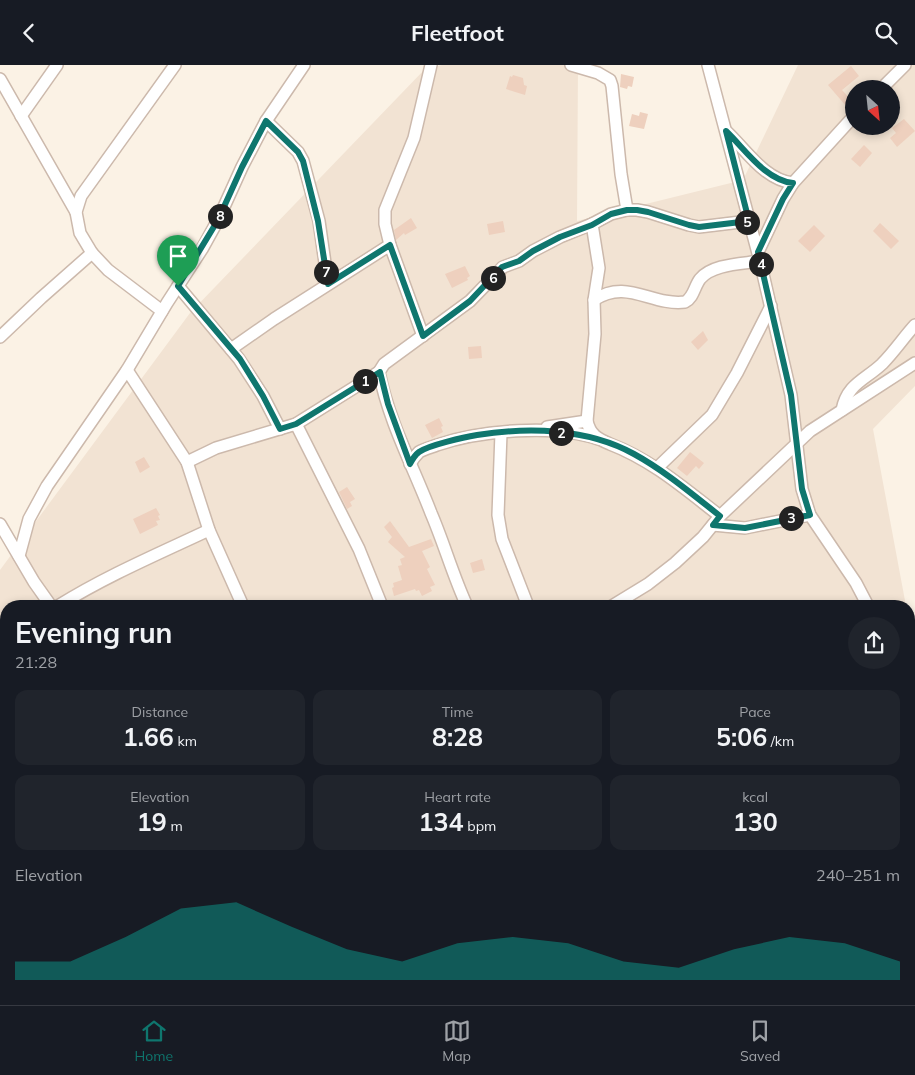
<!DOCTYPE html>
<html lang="en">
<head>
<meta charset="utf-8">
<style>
  body { margin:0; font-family:Mulish,sans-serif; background:#20242c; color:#f1f3f6; height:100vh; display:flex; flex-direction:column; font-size:19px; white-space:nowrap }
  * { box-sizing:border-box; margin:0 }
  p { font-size:16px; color:#9ea1a6 }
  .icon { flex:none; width:28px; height:28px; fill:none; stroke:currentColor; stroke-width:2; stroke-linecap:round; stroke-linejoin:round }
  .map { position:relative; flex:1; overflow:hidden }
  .drawer { position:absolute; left:0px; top:535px; width:915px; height:405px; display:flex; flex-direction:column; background:#171b24; border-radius:20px 20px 0 0; box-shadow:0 2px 8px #0003 }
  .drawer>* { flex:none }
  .needle { width:32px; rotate:153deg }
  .tools { position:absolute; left:845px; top:15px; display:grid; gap:10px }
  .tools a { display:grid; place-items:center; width:55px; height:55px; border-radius:50%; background:#171b24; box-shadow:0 2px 8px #0003; font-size:25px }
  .pin { position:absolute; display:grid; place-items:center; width:42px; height:42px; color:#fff; margin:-51px -21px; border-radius:50% 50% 50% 0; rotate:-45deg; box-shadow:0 0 5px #0007 }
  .pin .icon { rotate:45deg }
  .km { position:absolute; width:25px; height:25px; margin:-12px; border-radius:50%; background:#222; color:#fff; font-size:14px; line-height:25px; text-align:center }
  .round { display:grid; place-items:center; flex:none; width:52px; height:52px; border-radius:26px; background:#20242c }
  .overview { display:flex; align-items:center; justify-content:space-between; height:85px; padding:0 15px }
  h1 { font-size:28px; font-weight:700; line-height:38px }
  .figures { display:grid; grid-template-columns:repeat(3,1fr); gap:8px; height:85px; padding:5px 15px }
  .figures div { display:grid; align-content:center; border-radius:12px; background:#20242c; text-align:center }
  .figures b { font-size:25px; font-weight:700 }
  .figures small { font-size:14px; font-weight:400 }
  .figures p { font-size:14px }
  .chart { height:140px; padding:10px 15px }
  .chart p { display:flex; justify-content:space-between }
  .chart svg { width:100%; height:90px; margin-top:5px; fill:#0f766e; opacity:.7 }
  header { display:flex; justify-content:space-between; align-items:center; height:65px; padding:0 15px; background:#171b24; font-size:22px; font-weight:700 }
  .tabs { display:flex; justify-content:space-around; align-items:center; height:70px; border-top:1px solid #363941; background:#171b24; font-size:14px; color:#9ea1a6 }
  .tabs a { display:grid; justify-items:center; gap:2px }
  .tabs .selected { color:#0f766e }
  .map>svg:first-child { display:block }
  .residential { fill:#f2e3d3; fill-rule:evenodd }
  .building { fill:#eed0be }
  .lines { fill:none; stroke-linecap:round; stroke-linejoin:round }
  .minor-casing { stroke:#ccb9ac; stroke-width:14 }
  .minor { stroke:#fff; stroke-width:11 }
  .route-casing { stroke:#fff; stroke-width:10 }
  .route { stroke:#0f766e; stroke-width:6 }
</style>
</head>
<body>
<header><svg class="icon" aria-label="back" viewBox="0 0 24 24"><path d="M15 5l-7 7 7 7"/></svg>Fleetfoot<svg class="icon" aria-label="search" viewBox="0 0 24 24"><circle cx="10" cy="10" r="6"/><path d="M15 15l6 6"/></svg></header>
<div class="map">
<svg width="915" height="940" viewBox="0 0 915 940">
  <rect width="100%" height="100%" fill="#fbf2e5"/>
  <path class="residential" d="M442,0H578L577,156L743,115L798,0H915V321L873,364L906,541H6V934H909V554L915,587V940H0V505L190,248L425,4ZM854,24H891V61H854Z"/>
  <g class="building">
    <polygon points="851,1 859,11 842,25 852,36 846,41 828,20"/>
    <polygon points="621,9 634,12 632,22 628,21 627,24 620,22"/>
    <polygon points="513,10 523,13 524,20 527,21 525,30 506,24 510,11 512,12"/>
    <polygon points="640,47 648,49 644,64 629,61 632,49 639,51"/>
    <polygon points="904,54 915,66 897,82 890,73 896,68 892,63"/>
    <polygon points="864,80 872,88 860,102 851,94"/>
    <polygon points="411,153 417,163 405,170 404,168 396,175 394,165"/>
    <polygon points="503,156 505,167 489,170 487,159"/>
    <polygon points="880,158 899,176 891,184 873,166"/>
    <polygon points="814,160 825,171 810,187 798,176"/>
    <polygon points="465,201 470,211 467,213 468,215 452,223 445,209"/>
    <polygon points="703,266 708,275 698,285 691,277"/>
    <polygon points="481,281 482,293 469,294 468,282"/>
    <polygon points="439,353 443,361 441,362 443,367 432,373 425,360"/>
    <polygon points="690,387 704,398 699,404 696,401 687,411 677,403"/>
    <polygon points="144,392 150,402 140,408 135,397"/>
    <polygon points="347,422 355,434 350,437 352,441 347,444 339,427"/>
    <polygon points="156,443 160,450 158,451 160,455 156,456 158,460 140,469 133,454"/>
    <polygon points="390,456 409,482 431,474 434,481 422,486 430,502 427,504 435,520 430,522 432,526 422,531 419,525 416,526 415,524 394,531 392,523 394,522 393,518 402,515 398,501 402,500 400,494 405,492 388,477 392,472 384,462"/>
    <polygon points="482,494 485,505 473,508 470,498"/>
  </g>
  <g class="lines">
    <defs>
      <g id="minor">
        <polyline points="571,0 598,8 610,15 612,21 621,109 627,145"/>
        <polyline points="708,0 760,196 791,330 802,424 810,450 856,518 868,541"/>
        <polyline points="0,14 76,147"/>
        <polyline points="881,24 905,0"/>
        <polyline points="21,51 57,0"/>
        <polyline points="266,56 298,87 303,96 319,156 328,219"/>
        <path d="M727,67C747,86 765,115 793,118"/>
        <path d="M592,159L599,203L594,235L595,269L587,356C590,370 598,374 610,379C652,395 685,424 720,451"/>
        <polyline points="758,187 783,134 793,118 854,51"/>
        <polyline points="178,221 239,294 263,331 280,364"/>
        <path d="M594,235C627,213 651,241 685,237C694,232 694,222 700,214C712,199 742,199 760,196"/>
        <polyline points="162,246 108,205 92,188 80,168 76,147 81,131 175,0"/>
        <polyline points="423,271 390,180 385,159 385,145 414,73 431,0"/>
        <polyline points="0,272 41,233 92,188"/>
        <polyline points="231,284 274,254 390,180"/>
        <polyline points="127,305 187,397 209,465 243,541"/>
        <path d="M842,345C847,319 865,315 882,299C894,287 904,272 915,260"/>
        <polyline points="296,359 359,484 382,541"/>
        <polyline points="547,362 587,356"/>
        <polyline points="501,368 498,450 502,474 528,541"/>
        <polyline points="187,397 216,383 296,359 379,307"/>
        <path d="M410,399C412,395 416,390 419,387C424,384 432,382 437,380C480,365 556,359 598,374"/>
        <polyline points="657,403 712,350 737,308 771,241"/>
        <polyline points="0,459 34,517 51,541"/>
        <polyline points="713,460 745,463 810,450"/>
        <polyline points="19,491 29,454 47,421 127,305 167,238 202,184 218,155 242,102 266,56 304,0"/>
        <path d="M58,541C106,511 158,489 209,465"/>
        <path d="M467,541C453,511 444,478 431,448C413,401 389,357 379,307L384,299L470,236L503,202L519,196L533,186L560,172L592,159L611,149L627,145H637L648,147L689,160L699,162L749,156"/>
        <polyline points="612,541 648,519 675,498 703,472 720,451 810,366 915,298"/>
        <polyline points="0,577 6,574"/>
        <polyline points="909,667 915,712"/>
        <polyline points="909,807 915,765"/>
        <polyline points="0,928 6,929"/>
        <polyline points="58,934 59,940"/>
        <polyline points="399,934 402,940"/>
        <polyline points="781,934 786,940"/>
        <polyline points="84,940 93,934"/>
        <polyline points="130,940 131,934"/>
        <polyline points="473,940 476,934"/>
        <polyline points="882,940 883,934"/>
      </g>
    </defs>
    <use href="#minor" class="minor-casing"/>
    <use href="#minor" class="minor"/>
  </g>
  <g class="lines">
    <defs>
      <path id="route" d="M266,56L298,87L303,96L318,156L328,219L390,180L423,271L470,236L502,202L519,196L533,186L560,172L592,160L611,149L627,145H637L648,147L689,160L699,162L749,156L726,66C745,84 765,115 793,118L783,134L758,187L791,330L802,424L810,450L745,463L713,460L720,451C692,429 665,406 634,389C587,363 528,362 477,370C465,372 429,380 419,387C415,390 412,395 410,399L388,339L380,307L296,359L280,364L263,331L240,294L178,221L218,155L242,102Z"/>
    </defs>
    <use href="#route" class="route-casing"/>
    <use href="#route" class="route"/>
  </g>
</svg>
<div class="tools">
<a><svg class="needle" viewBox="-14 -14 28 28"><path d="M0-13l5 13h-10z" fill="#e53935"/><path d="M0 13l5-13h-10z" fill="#9ea1a6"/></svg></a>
</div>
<div class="pin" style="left:178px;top:221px;background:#1e9e55"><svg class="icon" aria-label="arrive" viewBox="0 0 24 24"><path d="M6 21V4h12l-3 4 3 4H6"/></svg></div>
<b class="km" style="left:365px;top:316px">1</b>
<b class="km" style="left:561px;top:368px">2</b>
<b class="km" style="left:791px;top:453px">3</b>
<b class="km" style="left:761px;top:199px">4</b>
<b class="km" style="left:747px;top:157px">5</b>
<b class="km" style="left:493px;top:213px">6</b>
<b class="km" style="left:326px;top:207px">7</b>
<b class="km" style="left:220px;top:151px">8</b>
<section class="drawer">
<div class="overview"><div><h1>Evening run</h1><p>21:28</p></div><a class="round"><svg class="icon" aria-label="share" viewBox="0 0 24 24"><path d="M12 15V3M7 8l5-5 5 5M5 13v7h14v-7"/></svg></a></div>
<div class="figures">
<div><p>Distance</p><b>1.66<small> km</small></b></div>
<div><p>Time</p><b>8:28</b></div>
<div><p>Pace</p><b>5:06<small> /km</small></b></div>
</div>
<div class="figures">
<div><p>Elevation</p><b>19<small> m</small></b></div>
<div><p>Heart rate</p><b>134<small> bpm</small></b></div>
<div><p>kcal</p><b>130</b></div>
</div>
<div class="chart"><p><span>Elevation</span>240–251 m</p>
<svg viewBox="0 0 160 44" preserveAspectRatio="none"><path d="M0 44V35L10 35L20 23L30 9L40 6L50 18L60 29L70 35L80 26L90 23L100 26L110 35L120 38L130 29L140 23L150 26L160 35V44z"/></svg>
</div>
</section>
</div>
<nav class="tabs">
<a class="selected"><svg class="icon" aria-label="home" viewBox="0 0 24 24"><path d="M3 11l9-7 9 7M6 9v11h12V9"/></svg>Home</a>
<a><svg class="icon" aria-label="map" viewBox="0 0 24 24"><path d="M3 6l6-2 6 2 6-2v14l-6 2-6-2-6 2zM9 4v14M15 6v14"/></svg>Map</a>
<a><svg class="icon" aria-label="saved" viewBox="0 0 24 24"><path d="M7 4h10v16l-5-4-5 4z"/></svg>Saved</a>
</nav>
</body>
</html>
